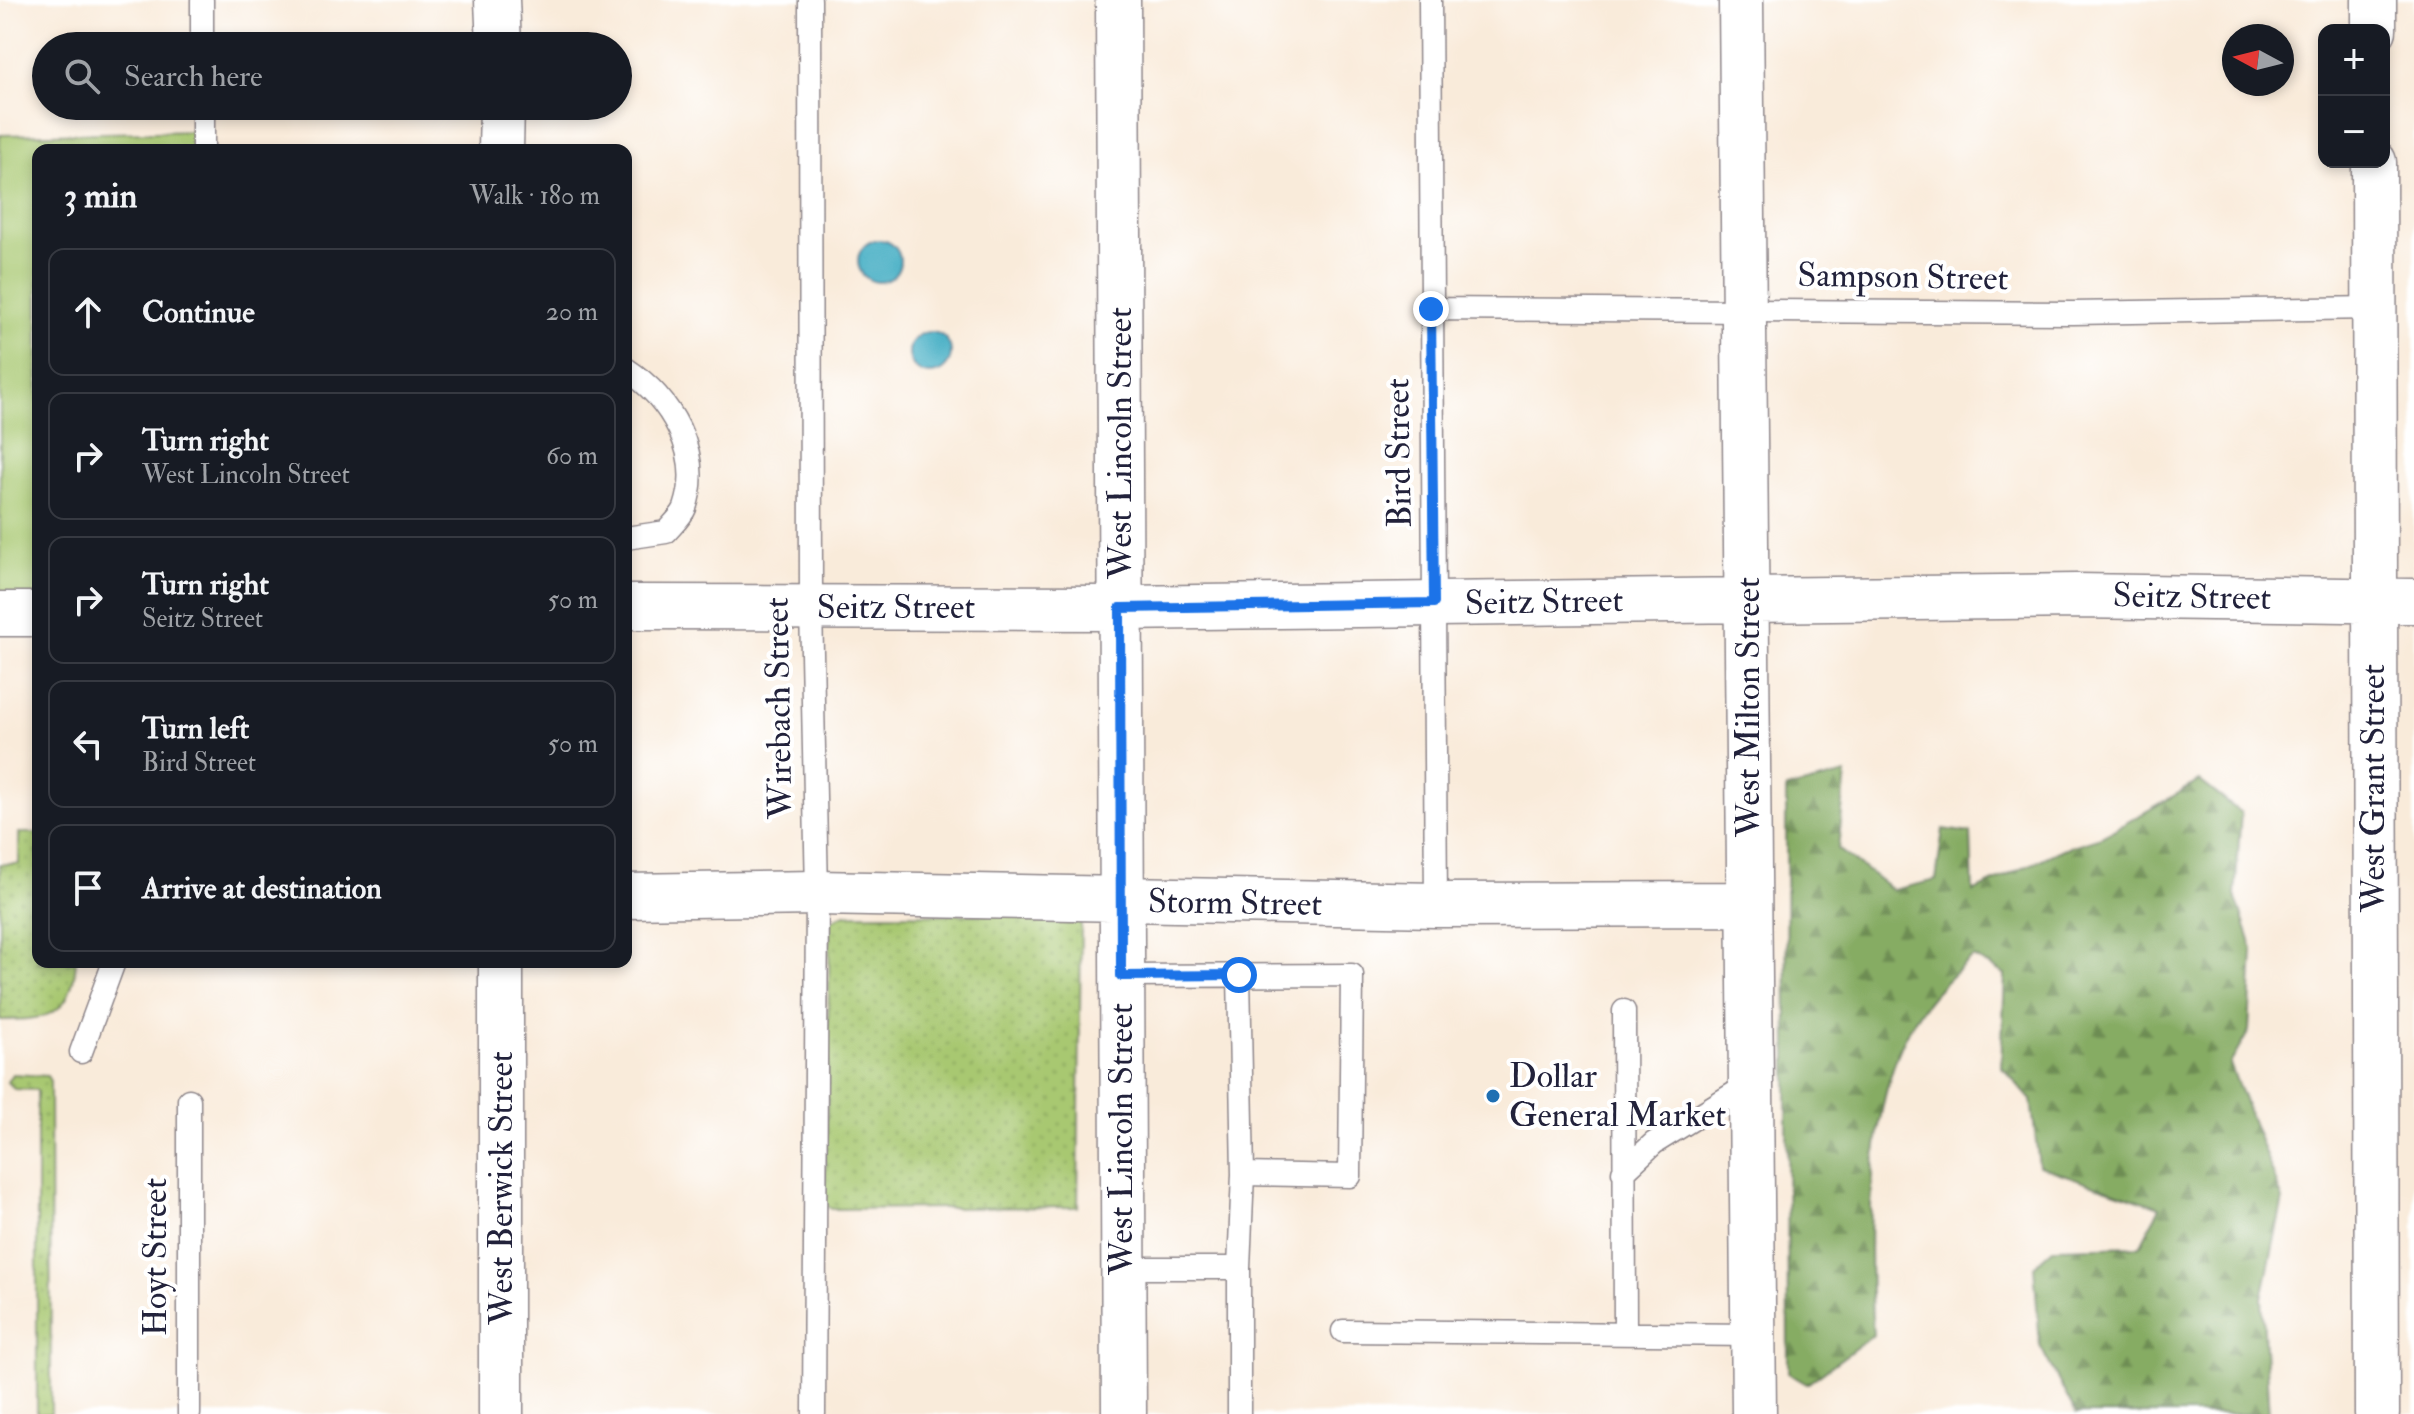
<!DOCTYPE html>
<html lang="en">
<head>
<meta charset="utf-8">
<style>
  body { margin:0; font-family:"IM FELL Double Pica",serif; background:#20242c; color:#f1f3f6 }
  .controls { position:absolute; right:24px; top:24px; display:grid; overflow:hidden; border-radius:16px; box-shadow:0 4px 12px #0003 }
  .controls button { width:72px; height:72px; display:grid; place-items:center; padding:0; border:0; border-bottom:2px solid #363941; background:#171b24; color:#f1f3f6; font:40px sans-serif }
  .compass { position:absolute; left:2222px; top:24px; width:72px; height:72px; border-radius:50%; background:#171b24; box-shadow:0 4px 12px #0003; rotate:277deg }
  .stop { position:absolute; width:24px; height:24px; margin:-18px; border:6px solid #1a73e8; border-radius:50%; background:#fff }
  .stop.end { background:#1a73e8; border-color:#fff; box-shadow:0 2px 8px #0008 }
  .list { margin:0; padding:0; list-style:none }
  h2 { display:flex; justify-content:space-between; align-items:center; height:104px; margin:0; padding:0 32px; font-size:34px }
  h2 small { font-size:26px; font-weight:400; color:#9ea1a6 }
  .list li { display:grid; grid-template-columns:52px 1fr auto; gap:24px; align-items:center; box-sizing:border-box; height:128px; margin:0 16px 16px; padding:0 16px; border:2px solid #363941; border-radius:16px }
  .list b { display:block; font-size:30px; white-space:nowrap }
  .list p { margin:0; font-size:26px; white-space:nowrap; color:#9ea1a6 }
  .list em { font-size:26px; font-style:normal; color:#9ea1a6 }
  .icon { flex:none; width:44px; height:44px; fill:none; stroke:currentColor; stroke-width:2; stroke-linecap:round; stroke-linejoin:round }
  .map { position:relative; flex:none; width:2414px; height:1414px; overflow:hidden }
  .search { position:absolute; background:#171b24; box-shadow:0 4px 12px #0003; left:32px; top:32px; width:600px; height:88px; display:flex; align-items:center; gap:20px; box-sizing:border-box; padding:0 28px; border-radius:44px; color:#9ea1a6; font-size:30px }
  .panel { position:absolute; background:#171b24; box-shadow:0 4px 12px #0003; left:32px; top:144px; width:600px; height:824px; border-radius:16px }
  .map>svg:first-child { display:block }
  .grass { fill:url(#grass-dots); stroke:#657556; stroke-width:2 }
  .forest { fill:url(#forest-firs); stroke:#54674f; stroke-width:2 }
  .park { fill:#a8c871; stroke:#657556; stroke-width:2 }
  .water { fill:#45aec4; stroke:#346880; stroke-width:2 }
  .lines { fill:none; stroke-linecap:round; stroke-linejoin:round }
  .service-casing { stroke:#8e868a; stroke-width:25 }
  .minor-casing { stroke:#8e868a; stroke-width:47 }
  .service { stroke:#fff; stroke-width:22 }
  .minor { stroke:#fff; stroke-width:44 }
  .route { stroke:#1a73e8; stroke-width:10 }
  .poi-dot { fill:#1f6fb2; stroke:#fff; stroke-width:3 }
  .labels { text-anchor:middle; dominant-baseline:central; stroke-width:8; stroke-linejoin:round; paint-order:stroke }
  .street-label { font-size:34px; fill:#22223b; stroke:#fff }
  .poi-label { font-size:34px; fill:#22223b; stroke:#fff; text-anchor:start }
</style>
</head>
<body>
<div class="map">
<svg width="2414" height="1414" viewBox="0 0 2414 1414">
  <defs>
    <pattern id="grass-dots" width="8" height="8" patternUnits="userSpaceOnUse" patternTransform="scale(2)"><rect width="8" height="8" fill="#a8c871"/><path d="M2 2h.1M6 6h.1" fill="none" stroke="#90ac63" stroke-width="1.8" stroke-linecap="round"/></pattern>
    <pattern id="forest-firs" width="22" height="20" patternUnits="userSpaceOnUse" patternTransform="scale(2)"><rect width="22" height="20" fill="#86ac63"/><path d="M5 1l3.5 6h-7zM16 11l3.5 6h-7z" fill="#6d8c53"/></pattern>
  </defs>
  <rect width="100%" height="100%" fill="#fff"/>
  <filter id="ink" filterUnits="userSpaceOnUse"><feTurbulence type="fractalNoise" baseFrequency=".0125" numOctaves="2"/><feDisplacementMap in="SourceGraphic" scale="16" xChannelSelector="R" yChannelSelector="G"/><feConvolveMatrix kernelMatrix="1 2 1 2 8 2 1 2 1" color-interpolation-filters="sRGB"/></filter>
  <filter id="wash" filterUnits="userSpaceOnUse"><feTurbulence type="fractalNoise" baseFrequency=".006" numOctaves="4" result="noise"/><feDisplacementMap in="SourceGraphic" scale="32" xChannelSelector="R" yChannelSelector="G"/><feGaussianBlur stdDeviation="1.8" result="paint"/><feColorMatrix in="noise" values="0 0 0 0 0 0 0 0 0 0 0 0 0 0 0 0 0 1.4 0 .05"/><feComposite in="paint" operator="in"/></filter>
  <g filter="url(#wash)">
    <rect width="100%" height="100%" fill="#f9ebda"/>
    <!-- grass -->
    <path class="grass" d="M 19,833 L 38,833 L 38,962 L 76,962 C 71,1016 48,1020 0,1020 L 0,864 L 19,864 Z
      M 844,914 L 1081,915 L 1078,1207 L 832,1209 L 825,1205 L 830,921 Z
      M 12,1074 L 47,1076 L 50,1081 L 51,1414 L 37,1414 L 37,1090 L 14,1089 L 7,1082 Z"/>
    <!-- forest -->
    <path class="forest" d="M 1846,774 L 1838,849 L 1893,890 L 1936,880 L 1943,829 L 1971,833 L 1973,892 L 2063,849 L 2101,837 L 2200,781 L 2241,813 L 2235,895 L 2253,950 L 2249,1031 L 2230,1064 L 2283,1200 L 2262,1298 L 2269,1414 L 2076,1414 L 2040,1346 L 2034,1266 L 2054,1248 L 2140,1246 L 2160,1207 L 2039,1166 L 2031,1100 L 2001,1066 L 2005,974 L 1973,957 C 1958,970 1942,984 1929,1000 C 1864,1076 1867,1240 1873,1335 L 1807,1384 L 1788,1373 L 1786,789 Z"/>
    <!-- park -->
    <path class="park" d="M 203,131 L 203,150 L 38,150 L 38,614 L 0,614 L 0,135 Z"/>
    <!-- water -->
    <path class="water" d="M858 261a21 21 0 1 1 42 0a21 21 0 1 1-42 0Z
      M909 353a21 21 0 1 1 42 0a21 21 0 1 1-42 0Z"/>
  </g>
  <g filter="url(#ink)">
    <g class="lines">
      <!-- service casing -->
      <g class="service-casing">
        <path id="service" d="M 202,0 L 202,46
          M 810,0 L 811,606 L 817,893 L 814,1414
          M 1430,0 L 1436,905
          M 203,106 L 203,150
          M 1431,309 L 2073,313 L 2374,308
          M 626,369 C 670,398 704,453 685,508 C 682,516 672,525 666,532 L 626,538
          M 1121,976 L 1352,975 L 1350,1176 L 1243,1174 L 1239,975
          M 1624,1011 L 1625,1334
          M 81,1052 L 114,962
          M 189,1100 L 189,1414
          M 1623,1172 L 1654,1143 L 1751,1083
          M 1122,1268 L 1239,1268 L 1243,1174
          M 1343,1331 L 1754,1335
          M 1239,1414 L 1239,1268"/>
      </g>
      <!-- minor casing -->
      <g class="minor-casing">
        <path id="minor" d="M 497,0 L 499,46
          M 1118,0 L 1124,1414
          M 1741,0 L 1754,1414
          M 2374,0 L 2374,30
          M 501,150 L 502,106
          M 2374,162 L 2377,1414
          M 626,607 L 1120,608 L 2076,596 L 2414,601
          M 0,614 L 38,614
          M 626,896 L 817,893 L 1436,905 L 1749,904
          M 501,1414 L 501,962"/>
      </g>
      <!-- service -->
      <use href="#service" class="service"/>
      <!-- minor -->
      <use href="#minor" class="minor"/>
    </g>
  </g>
  <g class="lines" filter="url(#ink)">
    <!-- route -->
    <path class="route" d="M 1239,975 L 1121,976 L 1120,608 L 1434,603 L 1431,309"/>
  </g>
  <!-- markers -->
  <circle class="poi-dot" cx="1493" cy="1096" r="8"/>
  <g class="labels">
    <!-- street labels -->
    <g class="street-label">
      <text transform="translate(1903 277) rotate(1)">Sampson Street</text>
      <text transform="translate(1120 443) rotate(-90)">West Lincoln Street</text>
      <text transform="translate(1399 453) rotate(-91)">Bird Street</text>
      <text transform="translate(2192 597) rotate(1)">Seitz Street</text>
      <text transform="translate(1544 602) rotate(-1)">Seitz Street</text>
      <text x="896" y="607">Seitz Street</text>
      <text transform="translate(1748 707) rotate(-90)">West Milton Street</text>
      <text transform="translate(779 708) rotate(-91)">Wirebach Street</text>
      <text transform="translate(2373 788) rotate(-90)">West Grant Street</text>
      <text transform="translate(1235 903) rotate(1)">Storm Street</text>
      <text transform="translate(1121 1139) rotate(-90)">West Lincoln Street</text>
      <text transform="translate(501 1188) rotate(-90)">West Berwick Street</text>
      <text transform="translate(155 1257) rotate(-90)">Hoyt Street</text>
    </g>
    <!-- poi labels -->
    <g class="poi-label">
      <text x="1509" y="1076">Dollar<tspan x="1509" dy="39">General Market</tspan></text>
    </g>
  </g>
</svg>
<div class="controls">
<button>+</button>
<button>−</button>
</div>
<svg class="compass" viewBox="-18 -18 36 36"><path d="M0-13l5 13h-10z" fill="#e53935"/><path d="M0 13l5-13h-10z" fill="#9ea1a6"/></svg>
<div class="stop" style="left:1239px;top:975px"></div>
<div class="stop end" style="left:1431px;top:309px"></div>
<div class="search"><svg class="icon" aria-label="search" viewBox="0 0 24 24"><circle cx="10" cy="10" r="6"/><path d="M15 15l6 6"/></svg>Search here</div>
<section class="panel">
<h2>3 min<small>Walk · 180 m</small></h2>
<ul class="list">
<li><svg class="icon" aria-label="ahead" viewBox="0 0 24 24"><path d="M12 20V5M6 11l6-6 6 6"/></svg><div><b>Continue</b></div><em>20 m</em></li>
<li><svg class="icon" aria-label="right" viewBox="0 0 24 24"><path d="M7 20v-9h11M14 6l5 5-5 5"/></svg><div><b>Turn right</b><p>West Lincoln Street</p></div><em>60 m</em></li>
<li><svg class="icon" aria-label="right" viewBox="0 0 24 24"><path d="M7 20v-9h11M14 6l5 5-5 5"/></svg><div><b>Turn right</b><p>Seitz Street</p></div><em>50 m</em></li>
<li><svg class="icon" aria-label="left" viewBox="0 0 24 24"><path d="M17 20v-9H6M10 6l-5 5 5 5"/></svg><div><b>Turn left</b><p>Bird Street</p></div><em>50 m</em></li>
<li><svg class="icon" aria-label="arrive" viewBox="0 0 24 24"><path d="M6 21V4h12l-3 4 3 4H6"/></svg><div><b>Arrive at destination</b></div></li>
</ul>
</section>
</div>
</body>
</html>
